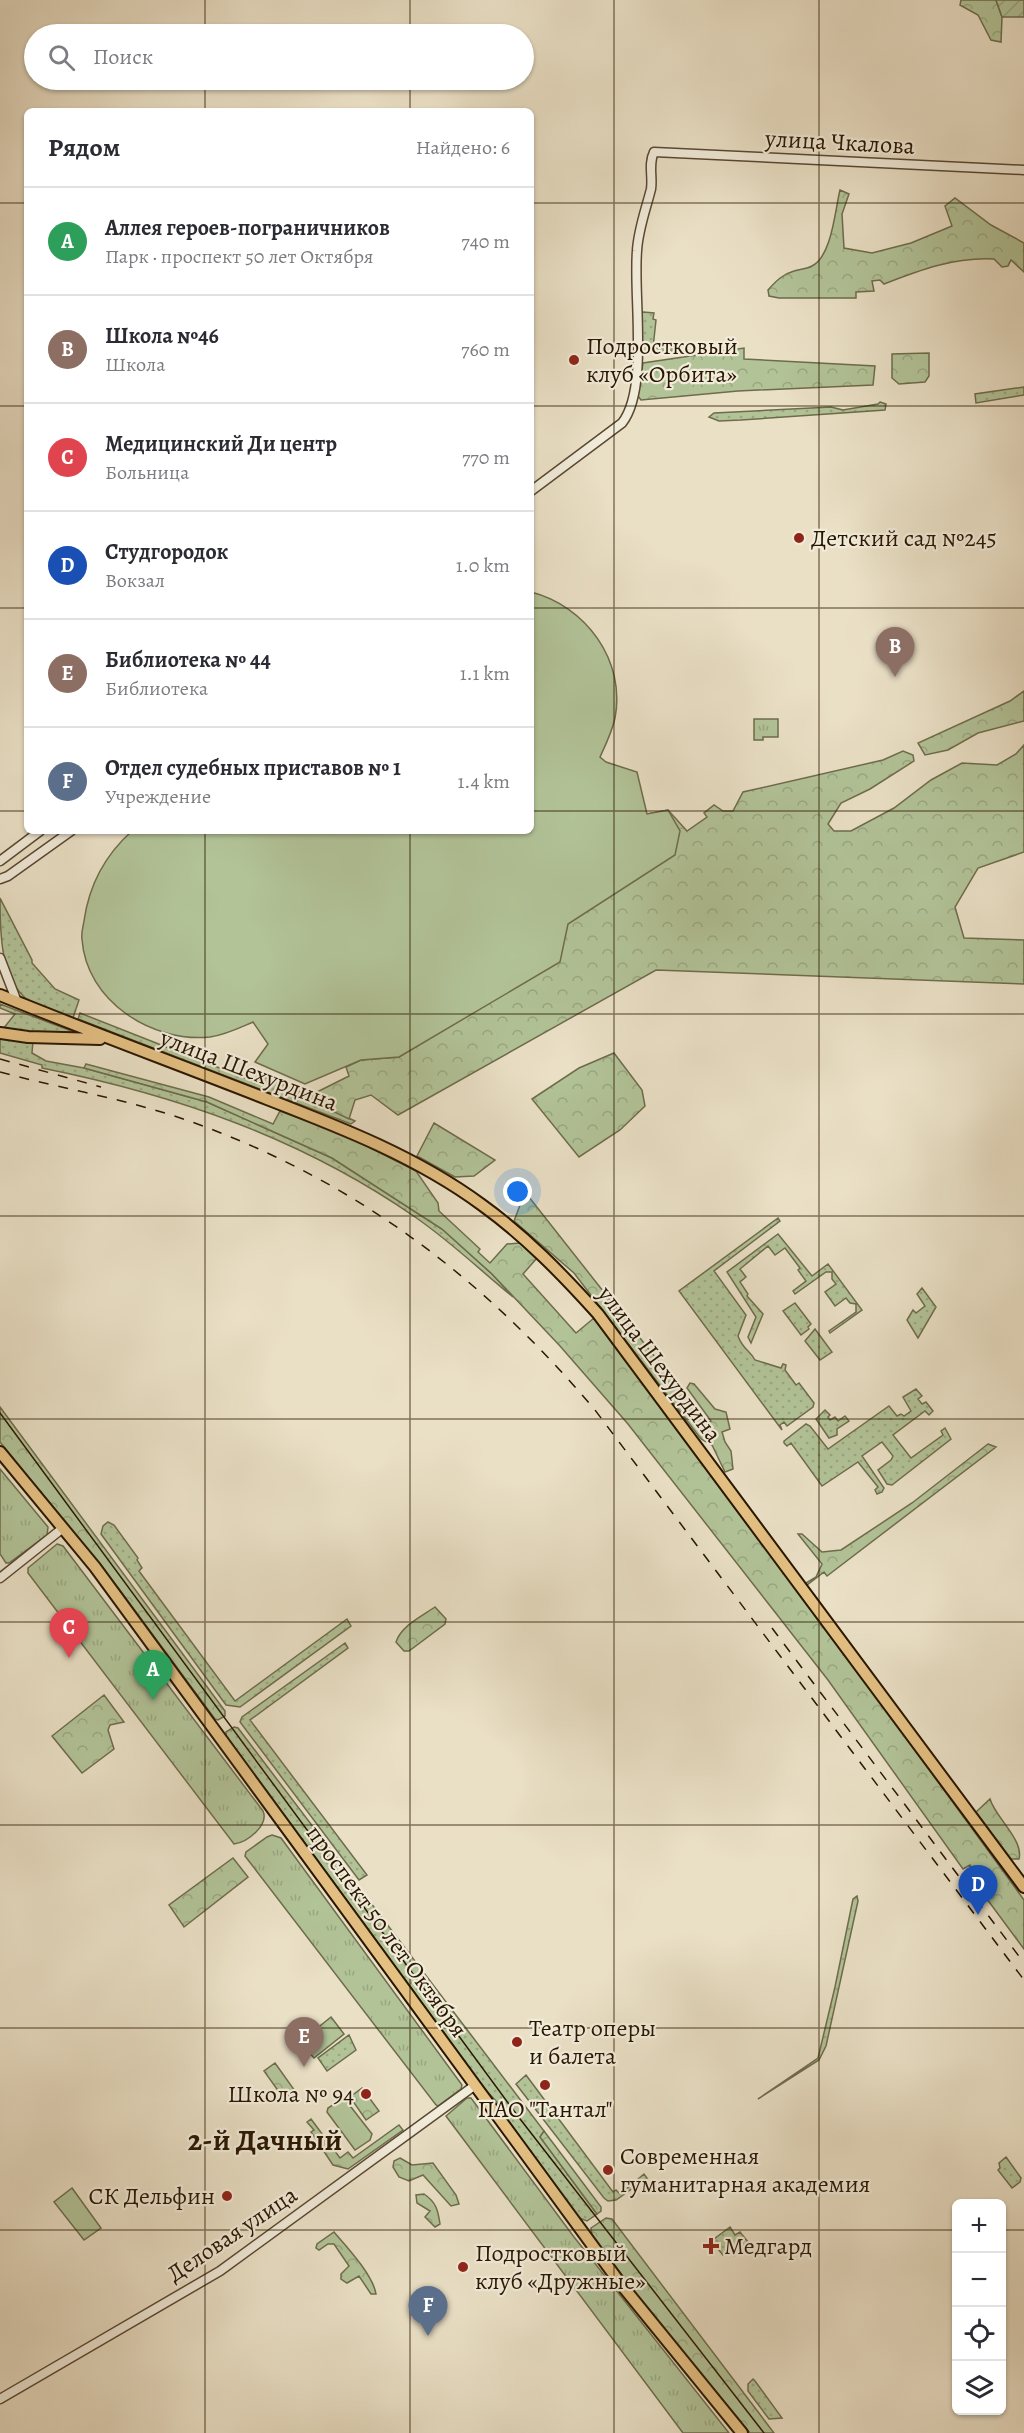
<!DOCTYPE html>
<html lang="ru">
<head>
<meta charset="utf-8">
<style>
  body { margin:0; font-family:Alegreya,serif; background:#f2f2f3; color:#2b2b33 }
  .controls { position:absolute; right:18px; bottom:18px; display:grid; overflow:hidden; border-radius:9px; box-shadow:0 2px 4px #0004 }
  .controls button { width:54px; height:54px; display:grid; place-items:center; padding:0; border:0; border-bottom:2px solid #e1e1e2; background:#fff; color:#2b2b33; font:30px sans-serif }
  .you { position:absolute; left:518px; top:1192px; width:21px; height:21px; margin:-15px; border:4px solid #fff; border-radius:50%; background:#1a73e8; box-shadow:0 0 0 9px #1a73e833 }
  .badge { display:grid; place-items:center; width:39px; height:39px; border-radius:50%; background:#8f2418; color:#fff; font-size:20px; font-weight:700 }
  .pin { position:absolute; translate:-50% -50px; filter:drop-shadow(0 2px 3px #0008) }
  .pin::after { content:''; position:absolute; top:32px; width:21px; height:18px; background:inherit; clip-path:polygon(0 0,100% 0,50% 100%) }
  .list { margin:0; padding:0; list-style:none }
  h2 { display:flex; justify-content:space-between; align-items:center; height:78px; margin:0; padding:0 24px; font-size:26px }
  h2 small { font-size:20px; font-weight:400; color:#7c7c81 }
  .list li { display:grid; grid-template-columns:39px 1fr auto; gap:18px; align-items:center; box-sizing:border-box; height:108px; padding:0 24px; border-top:2px solid #e1e1e2 }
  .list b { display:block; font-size:22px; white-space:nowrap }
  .list p { margin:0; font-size:20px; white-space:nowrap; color:#7c7c81 }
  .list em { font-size:20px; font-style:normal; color:#7c7c81 }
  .icon { flex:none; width:33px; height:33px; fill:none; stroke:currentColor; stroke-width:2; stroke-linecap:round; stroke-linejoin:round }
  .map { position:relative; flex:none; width:1024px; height:2433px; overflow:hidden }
  .search { position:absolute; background:#fff; box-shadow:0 2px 4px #0004; left:24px; top:24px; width:510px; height:66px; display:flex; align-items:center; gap:15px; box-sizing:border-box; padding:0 21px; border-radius:33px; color:#7c7c81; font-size:22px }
  .panel { position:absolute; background:#fff; box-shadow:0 2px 4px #0004; left:24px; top:108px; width:510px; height:726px; border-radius:9px }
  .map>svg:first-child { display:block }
  .grass { fill:url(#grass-dots); stroke:#6e6c4c; stroke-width:1.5 }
  .forest { fill:url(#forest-crowns); stroke:#6e6c4c; stroke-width:1.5 }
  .park { fill:url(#park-tufts); stroke:#6e6c4c; stroke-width:1.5 }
  .garden { fill:url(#garden-furrows); stroke:#6e6c4c; stroke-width:1.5 }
  .pitch { fill:#b2c398; stroke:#6e6c4c; stroke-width:1.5 }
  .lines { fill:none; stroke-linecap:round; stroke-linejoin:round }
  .tertiary-casing { stroke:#594832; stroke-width:11 }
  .primary-casing { stroke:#291600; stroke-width:14 }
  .tertiary { stroke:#f1ebda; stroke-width:8 }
  .primary { stroke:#e5c083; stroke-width:10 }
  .tram { stroke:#291600; stroke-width:1.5 }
  .rail { stroke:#291600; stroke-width:1.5; stroke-dasharray:10 10; stroke-linecap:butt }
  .grid { fill:none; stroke:#291600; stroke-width:1.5; stroke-opacity:0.55 }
  .poi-dot { fill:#8f2418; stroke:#f1ebda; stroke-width:2 }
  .labels { text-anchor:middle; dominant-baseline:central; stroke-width:4.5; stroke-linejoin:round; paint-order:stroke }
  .street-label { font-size:24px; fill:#291600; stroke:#f1ebda }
  .poi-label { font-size:24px; fill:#291600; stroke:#f1ebda; text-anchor:start }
  .district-label { font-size:30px; font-weight:bold; fill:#291600; stroke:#f1ebda }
</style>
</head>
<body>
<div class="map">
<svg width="1024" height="2433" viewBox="0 0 1024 2433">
  <defs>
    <pattern id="grass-dots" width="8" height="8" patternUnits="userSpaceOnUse" patternTransform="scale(1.5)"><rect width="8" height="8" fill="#b2c398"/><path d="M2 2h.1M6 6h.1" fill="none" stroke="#99a781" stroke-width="1.8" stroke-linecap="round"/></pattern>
    <pattern id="forest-crowns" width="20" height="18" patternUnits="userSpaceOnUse" patternTransform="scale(1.5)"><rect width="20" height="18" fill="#b2c398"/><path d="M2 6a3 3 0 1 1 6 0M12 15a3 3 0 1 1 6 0" fill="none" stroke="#99a781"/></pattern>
    <pattern id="park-tufts" width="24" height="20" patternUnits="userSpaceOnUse" patternTransform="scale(1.5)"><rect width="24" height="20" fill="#b2c398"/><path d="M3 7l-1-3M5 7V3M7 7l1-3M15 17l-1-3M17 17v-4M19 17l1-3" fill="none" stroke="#99a781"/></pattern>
    <pattern id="garden-furrows" width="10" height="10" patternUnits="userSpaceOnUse" patternTransform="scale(1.5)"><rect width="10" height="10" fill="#b2c398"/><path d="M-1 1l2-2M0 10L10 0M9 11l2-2" fill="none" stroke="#99a781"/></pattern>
  </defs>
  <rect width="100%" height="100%" fill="#eae0c6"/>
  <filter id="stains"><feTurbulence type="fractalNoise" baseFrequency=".00333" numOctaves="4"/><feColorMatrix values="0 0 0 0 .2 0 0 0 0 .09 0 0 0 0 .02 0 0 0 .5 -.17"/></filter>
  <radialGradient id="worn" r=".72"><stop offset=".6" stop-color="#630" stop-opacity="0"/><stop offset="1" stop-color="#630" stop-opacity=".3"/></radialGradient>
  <!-- grass -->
  <path class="grass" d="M 643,312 L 654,313 L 653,319 L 656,320 L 653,348 L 680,349 L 676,351 L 644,353 L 639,318 Z
    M 1024,387 L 1024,395 L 976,403 L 975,394 Z
    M 880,402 L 886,404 L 885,410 L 741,420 L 719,421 L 709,417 L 714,413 L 831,407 L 843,410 L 878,404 Z
    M 0,898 L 32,960 L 32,963 L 55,989 L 79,1000 L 73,1018 C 59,1013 41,1009 29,1001 C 0,980 0,932 0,898 Z
    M 0,1004 L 69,1030 L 71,1032 L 69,1034 L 36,1034 L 3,1029 L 15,1014 L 0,1008 Z
    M 80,1013 L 245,1078 L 249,1071 L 308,1095 L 317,1092 L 320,1105 L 355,1121 L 351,1124 L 78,1019 Z
    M 0,1036 L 33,1041 L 32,1053 L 46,1061 L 84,1068 L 207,1102 L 332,1158 L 442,1229 L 492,1274 L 513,1297 C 480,1270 450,1241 415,1217 C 301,1138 176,1095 42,1068 L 42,1065 L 0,1053 Z
    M 778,1218 L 780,1221 L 714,1271 L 746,1315 L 738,1336 C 743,1350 750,1350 755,1360 L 781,1368 L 783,1364 L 786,1365 L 785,1370 L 796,1385 L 799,1383 L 814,1403 L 813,1407 L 787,1426 L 784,1422 L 780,1425 L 782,1430 L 679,1291 Z
    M 778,1234 L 812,1276 L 828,1264 L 862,1310 L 830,1333 L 829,1331 L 856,1312 L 856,1304 L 850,1303 L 846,1298 L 835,1306 L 825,1292 L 836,1284 L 832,1279 L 832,1272 L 826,1272 L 795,1294 L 793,1291 L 806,1281 L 798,1270 L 800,1268 L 785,1248 L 775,1255 L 768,1246 L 740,1269 L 746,1277 L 740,1282 L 748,1294 L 747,1296 L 763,1314 L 751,1343 L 748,1337 L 756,1317 L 727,1272 Z
    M 922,1288 L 936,1307 L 918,1338 L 907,1320 L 913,1310 L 916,1313 L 925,1306 L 917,1294 Z
    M 795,1303 L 811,1324 L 808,1327 L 809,1329 L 801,1335 L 783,1311 Z
    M 815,1329 L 832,1352 L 820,1360 L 805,1341 Z
    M 916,1389 L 922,1396 L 918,1399 L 922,1404 L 926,1402 L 933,1411 L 929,1415 L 925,1411 L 893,1435 L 911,1458 L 943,1435 L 941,1431 L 945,1428 L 951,1439 L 892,1485 L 887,1484 L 878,1470 L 891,1460 L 893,1456 L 882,1442 L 862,1456 L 884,1488 L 882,1492 L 877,1494 L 875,1490 L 878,1487 L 858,1462 L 822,1486 L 791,1443 L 787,1446 L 784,1443 L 784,1441 L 806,1424 L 810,1426 L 828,1449 L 889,1406 L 897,1416 L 901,1414 L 904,1416 L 911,1411 L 903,1397 Z
    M 825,1410 L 830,1415 L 828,1417 L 830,1420 L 835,1417 L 838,1421 L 845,1416 L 849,1421 L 837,1429 L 837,1435 L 829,1438 L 816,1419 Z
    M 108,1522 L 114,1525 L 138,1558 L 137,1560 L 142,1568 L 139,1571 L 235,1701 L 347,1619 L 351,1626 L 240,1707 L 226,1705 L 101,1534 L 103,1526 Z
    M 345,1643 L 348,1648 L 250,1720 L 367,1875 L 359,1880 L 240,1722 L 242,1717 Z
    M 234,1727 L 238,1728 L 544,2131 L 540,2137 L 597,2214 L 587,2221 L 579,2218 L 498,2107 L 497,2102 L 483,2087 L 226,1736 L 226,1732 Z
    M 857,1896 L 858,1901 L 826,2046 L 819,2060 L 758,2099 L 818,2058 L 835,1987 L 853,1899 Z
    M 349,2035 L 356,2050 L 327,2071 L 318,2058 Z
    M 526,2075 L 613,2192 L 616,2190 L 620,2194 L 644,2174 L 647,2178 L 616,2200 L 608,2201 L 604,2198 L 516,2084 Z
    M 1006,2157 L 1021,2178 L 1020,2182 L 1012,2188 L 998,2170 L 1000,2168 L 999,2163 Z
    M 730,2227 L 735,2235 L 740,2232 L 748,2242 L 747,2246 L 734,2256 L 730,2251 L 723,2255 L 713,2243 L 714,2239 Z
    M 753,2379 L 755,2381 L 782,2418 L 769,2419 L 748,2391 L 748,2384 Z"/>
  <!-- forest -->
  <path class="forest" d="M 961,0 L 996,0 L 1002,17 L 1001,42 L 991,40 L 978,15 L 960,5 Z
    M 840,190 L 849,194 L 842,214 L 844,248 L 872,253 L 911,243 L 952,226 L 945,206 L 955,198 L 991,225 L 1024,243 L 1024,272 L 1011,260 L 1008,266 L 1002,267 L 994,259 C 954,257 920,270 884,284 L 880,280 L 872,281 L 874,291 L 856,292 L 856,298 L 779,298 L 769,296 L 768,290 C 776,281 783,274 794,271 C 800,269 807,269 812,266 C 832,256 835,210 840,190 Z
    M 744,348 L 744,359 L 875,366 L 873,385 L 738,391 L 641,400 L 638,396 L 643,363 Z
    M 929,353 L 929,376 L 925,382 L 899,384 L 892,378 L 892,354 Z
    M 1024,691 L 1024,721 L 978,733 L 948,750 L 925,755 L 918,743 L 1010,701 Z
    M 1024,745 L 1024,852 L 978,868 L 955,907 L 964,938 L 1024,940 L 1024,984 L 656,970 L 398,1115 L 371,1095 L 355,1100 L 349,1119 L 320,1105 L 317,1092 L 349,1076 L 346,1067 L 361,1060 L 399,1057 L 508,991 L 647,814 L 668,810 L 687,831 L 707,817 L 704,813 L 714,805 L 723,811 L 733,811 L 743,792 L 883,760 L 903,751 L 913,755 L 914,761 L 870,789 L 841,803 L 828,824 L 834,831 L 851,831 L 894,808 L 931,780 L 962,763 L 997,765 L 1016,754 Z
    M 614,1053 L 642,1090 L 645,1106 L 620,1130 L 579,1157 L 532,1099 L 579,1068 Z
    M 86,1064 L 209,1097 L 273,1124 L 280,1111 L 347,1136 L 416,1171 L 438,1203 L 439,1211 L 480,1249 L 478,1252 L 490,1263 L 507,1244 L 520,1243 L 537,1258 L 523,1274 L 576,1333 L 594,1318 L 848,1658 L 1024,1900 L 1024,1949 L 984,1895 L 989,1889 L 970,1865 L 963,1869 L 828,1680 L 628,1424 L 560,1346 L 492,1274 L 442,1229 L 332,1158 L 207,1102 L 84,1068 Z
    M 434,1123 L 495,1160 L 474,1176 L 455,1177 L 417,1156 Z
    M 525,1192 L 707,1423 L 711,1421 L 687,1388 L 690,1383 L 694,1384 L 715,1409 L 726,1412 L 730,1429 L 722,1432 L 725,1442 L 731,1451 L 733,1469 L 725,1472 L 712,1445 L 701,1439 L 574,1273 L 514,1221 Z
    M 0,1407 L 225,1711 L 225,1716 L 218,1720 L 215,1719 L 119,1589 L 0,1442 Z
    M 988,1444 L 996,1447 L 827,1576 L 824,1572 L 807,1585 L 806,1583 L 816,1577 L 822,1564 L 798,1534 L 802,1534 L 822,1552 L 841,1550 L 912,1503 Z
    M 435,1607 L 446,1619 L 445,1624 L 409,1651 L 404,1651 L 396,1642 C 401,1626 422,1616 435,1607 Z
    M 104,1695 L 124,1722 L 110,1725 L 108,1730 L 114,1749 L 82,1773 L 52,1736 Z
    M 990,1799 C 995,1817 1024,1840 1019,1859 L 1011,1859 L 976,1812 Z
    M 233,1858 L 248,1877 L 184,1927 L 169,1905 Z
    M 275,2063 L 295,2091 L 284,2099 L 264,2071 Z
    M 362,2088 L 379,2111 L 366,2120 L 350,2097 Z
    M 311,2119 L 340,2158 L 348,2152 L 353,2158 L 399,2125 L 403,2130 L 348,2169 L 333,2165 L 311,2132 L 314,2130 L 307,2122 Z
    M 544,2131 L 601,2207 L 601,2211 L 597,2214 L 540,2137 Z
    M 400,2158 L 412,2165 L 433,2163 L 456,2195 L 459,2204 L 451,2206 L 423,2175 L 409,2181 L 399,2177 L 393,2167 L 394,2161 Z
    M 424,2194 C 436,2202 438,2210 440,2224 L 435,2227 L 425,2217 L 430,2211 L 417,2203 L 416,2195 Z
    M 606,2218 L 612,2219 L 774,2433 L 750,2433 L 654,2318 L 592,2235 L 591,2228 Z
    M 334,2232 C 347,2247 373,2275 376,2294 L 371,2294 L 359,2276 L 347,2283 L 341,2279 L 341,2274 L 349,2266 L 334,2244 L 328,2244 L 319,2250 L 316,2248 L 317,2244 Z"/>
  <!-- park -->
  <path class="park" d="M 754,719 L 778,719 L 778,737 L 763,737 L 763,740 L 754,740 Z
    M 0,1469 L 48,1527 L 47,1535 L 9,1563 L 6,1563 L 0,1554 Z
    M 57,1544 L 63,1546 L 263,1811 C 269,1825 248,1842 234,1844 L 28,1573 L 28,1568 Z
    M 272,1835 L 281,1838 L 462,2085 L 461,2089 L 438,2106 L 436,2105 L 245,1856 L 246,1852 L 267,1837 Z
    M 331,2017 L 344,2034 L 314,2058 L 300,2042 Z
    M 467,2098 L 471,2098 L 574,2237 L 729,2433 L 683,2433 L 446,2116 Z"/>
  <!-- garden -->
  <path class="garden" d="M 996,0 L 1024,0 L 1024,17 L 1002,17 Z"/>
  <!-- pitch -->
  <path class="pitch" d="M 531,592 C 586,606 626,661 615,718 C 612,732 606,744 600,757 L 606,762 L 637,772 L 647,814 L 668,810 L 680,831 L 675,855 L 568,924 L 560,962 L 399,1057 L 361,1060 L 305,1084 L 255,1062 L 268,1044 L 253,1022 C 239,1028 225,1035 210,1037 C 152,1043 86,1001 82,939 C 81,934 83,927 84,921 C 89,885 104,856 132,831 L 531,831 Z
    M 344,2098 L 372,2134 L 370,2140 L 355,2150 L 327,2112 L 328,2108 Z
    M 72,2188 L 101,2228 L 84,2240 L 54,2202 Z"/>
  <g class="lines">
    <!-- tertiary casing -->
    <g class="tertiary-casing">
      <path id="tertiary" d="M 531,491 L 622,423 C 649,389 633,295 637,251 C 638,230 646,209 651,189 C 653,177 648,164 654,152 L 1024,170
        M 0,861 L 40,831
        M 0,879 L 8,876 L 71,831
        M 0,958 L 17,1002
        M 0,1578 L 63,1528
        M 0,2399 L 220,2271 L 474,2086"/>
    </g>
    <!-- primary casing -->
    <g class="primary-casing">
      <path id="primary" d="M 0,995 C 88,1031 178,1064 267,1099 C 342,1128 417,1157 482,1205 C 525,1236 562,1274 598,1314 L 1024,1887
        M 0,1033 L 28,1037 L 100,1039
        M 0,1452 L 95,1567 L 620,2283 L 742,2433"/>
    </g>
    <!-- tertiary -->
    <use href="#tertiary" class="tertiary"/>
    <!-- primary -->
    <use href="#primary" class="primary"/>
    <!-- tram -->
    <path class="tram" d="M 0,1413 L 517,2115 L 764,2433"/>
    <!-- rail -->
    <path class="rail" d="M 0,1059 L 101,1087
      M 0,1072 C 63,1089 127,1099 189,1121 C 353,1179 484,1278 595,1410 L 1024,1980
      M 772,1628 L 1024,1963"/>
  </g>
  <!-- grid -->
  <path class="grid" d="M 205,0 L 205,34M 410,0 L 410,34M 614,0 L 614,2433M 819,0 L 819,2433M 205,80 L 205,111M 410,80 L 410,111M 0,203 L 27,203M 531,203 L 1024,203M 0,406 L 27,406M 531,406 L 1024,406M 0,608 L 27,608M 531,608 L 1024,608M 0,811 L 27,811M 531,811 L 1024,811M 205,831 L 205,2433M 410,831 L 410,2433M 0,1014 L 1024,1014M 0,1216 L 1024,1216M 0,1419 L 1024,1419M 0,1622 L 1024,1622M 0,1825 L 1024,1825M 0,2028 L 1024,2028M 0,2230 L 956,2230M 1002,2230 L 1024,2230"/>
  <!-- markers -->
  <g class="poi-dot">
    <circle cx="574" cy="360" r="6"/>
    <circle cx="799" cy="538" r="6"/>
    <circle cx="517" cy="2042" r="6"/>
    <circle cx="545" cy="2085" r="6"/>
    <circle cx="366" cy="2094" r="6"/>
    <circle cx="608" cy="2170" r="6"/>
    <circle cx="227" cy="2196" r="6"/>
    <path d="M708 2237h6v6h6v6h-6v6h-6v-6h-6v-6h6z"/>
    <circle cx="463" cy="2267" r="6"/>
  </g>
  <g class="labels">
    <!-- street labels -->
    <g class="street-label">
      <text transform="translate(840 142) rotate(3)">улица Чкалова</text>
      <text transform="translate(249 1070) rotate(21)">улица Шехурдина</text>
      <text transform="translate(660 1364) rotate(53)">улица Шехурдина</text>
      <text transform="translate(387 1931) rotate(54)">проспект 50 лет Октября</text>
      <text transform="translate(232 2234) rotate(-34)">Деловая улица</text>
    </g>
    <!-- poi labels -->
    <g class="poi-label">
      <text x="586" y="346">Подростковый<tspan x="586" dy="28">клуб «Орбита»</tspan></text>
      <text x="811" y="538">Детский сад №245</text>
      <text x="529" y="2028">Театр оперы<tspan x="529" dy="28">и балета</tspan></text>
      <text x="354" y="2094" text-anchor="end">Школа № 94</text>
      <text x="545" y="2109" text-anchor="middle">ПАО "Тантал"</text>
      <text x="620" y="2156">Современная<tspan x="620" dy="28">гуманитарная академия</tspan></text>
      <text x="215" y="2196" text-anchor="end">СК Дельфин</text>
      <text x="724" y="2246">Медгард</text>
      <text x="475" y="2253">Подростковый<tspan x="475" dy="28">клуб «Дружные»</tspan></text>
    </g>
    <!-- district labels -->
    <g class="district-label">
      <text x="265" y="2140">2-й Дачный</text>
    </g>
  </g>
  <rect width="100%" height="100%" filter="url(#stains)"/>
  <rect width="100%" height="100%" fill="url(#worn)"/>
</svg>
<div class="controls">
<button>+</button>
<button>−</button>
<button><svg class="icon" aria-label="locate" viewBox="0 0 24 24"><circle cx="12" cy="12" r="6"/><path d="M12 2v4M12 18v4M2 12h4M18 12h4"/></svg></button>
<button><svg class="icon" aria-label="layers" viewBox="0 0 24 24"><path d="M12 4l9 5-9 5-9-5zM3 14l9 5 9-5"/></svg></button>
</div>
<div class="you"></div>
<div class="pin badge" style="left:153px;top:1700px;background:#2e9e5b">A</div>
<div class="pin badge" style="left:895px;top:677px;background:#8d6e63">B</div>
<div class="pin badge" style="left:69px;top:1658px;background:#e0444e">C</div>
<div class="pin badge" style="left:978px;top:1915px;background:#1a4fb4">D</div>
<div class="pin badge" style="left:304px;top:2067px;background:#8d6e63">E</div>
<div class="pin badge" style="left:428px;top:2336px;background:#5c6f8a">F</div>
<div class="search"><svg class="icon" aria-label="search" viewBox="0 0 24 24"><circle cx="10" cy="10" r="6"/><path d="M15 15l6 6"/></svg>Поиск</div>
<section class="panel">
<h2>Рядом<small>Найдено: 6</small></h2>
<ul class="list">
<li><span class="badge" style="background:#2e9e5b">A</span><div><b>Аллея героев-пограничников</b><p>Парк · проспект 50 лет Октября</p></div><em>740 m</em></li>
<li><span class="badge" style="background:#8d6e63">B</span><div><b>Школа №46</b><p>Школа</p></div><em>760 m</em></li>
<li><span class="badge" style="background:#e0444e">C</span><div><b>Медицинский Ди центр</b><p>Больница</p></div><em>770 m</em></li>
<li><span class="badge" style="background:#1a4fb4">D</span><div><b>Студгородок</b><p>Вокзал</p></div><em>1.0 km</em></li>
<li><span class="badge" style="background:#8d6e63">E</span><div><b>Библиотека № 44</b><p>Библиотека</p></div><em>1.1 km</em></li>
<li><span class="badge" style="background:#5c6f8a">F</span><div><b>Отдел судебных приставов № 1</b><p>Учреждение</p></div><em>1.4 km</em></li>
</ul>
</section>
</div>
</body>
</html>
